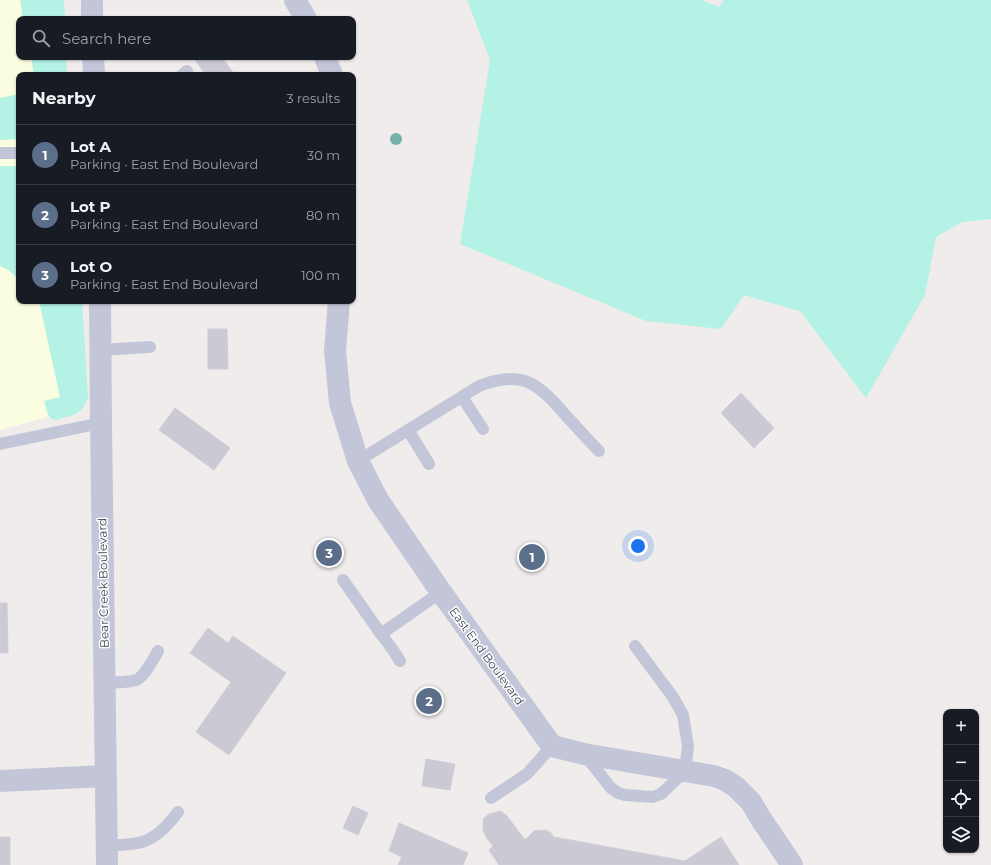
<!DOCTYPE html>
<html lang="en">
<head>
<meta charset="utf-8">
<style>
  body { margin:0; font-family:Montserrat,sans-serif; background:#20242c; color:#f1f3f6 }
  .controls { position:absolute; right:12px; bottom:12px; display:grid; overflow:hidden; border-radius:8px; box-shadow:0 1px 3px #0004 }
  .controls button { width:36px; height:36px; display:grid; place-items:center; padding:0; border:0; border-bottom:1px solid #363941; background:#171b24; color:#f1f3f6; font:20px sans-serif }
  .you { position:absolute; left:638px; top:546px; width:14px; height:14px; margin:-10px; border:3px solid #fff; border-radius:50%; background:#1a73e8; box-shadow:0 0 0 6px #1a73e833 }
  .badge { display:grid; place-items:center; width:26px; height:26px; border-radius:50%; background:#ea580c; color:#fff; font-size:13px; font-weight:700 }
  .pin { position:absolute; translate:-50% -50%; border:2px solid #fff; box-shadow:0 1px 4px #0006 }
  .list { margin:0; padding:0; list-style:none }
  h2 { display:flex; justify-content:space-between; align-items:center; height:52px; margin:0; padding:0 16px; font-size:17px }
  h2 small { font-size:13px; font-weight:400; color:#9ea1a6 }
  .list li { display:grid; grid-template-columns:26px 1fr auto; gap:12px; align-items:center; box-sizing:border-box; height:60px; padding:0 16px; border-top:1px solid #363941 }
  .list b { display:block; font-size:15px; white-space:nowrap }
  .list p { margin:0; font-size:13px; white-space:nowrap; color:#9ea1a6 }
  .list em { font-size:13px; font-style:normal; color:#9ea1a6 }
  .icon { flex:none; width:22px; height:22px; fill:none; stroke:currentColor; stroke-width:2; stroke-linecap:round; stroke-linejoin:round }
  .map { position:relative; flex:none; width:991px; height:865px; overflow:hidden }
  .search { position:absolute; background:#171b24; box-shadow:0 1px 3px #0004; left:16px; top:16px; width:340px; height:44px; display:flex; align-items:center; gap:10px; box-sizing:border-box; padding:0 14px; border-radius:8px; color:#9ea1a6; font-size:15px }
  .panel { position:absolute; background:#171b24; box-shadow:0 1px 3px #0004; left:16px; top:72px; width:340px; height:232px; border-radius:8px }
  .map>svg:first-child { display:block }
  .commercial { fill:#fafde0 }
  .green { fill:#b3f2e4 }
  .building { fill:#cbcad4; stroke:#cfced8 }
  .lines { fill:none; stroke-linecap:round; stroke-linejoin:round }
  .lane { stroke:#c3c6d8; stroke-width:12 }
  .street { stroke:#c3c6d8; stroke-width:22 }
  .tree { fill:#73b1aa }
  .labels { text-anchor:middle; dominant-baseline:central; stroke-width:3; stroke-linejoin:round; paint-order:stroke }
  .street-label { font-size:12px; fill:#42455a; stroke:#fff }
</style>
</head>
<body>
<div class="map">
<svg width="991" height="865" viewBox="0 0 991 865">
  <rect width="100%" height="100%" fill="#efeceb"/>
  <!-- commercial -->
  <path class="commercial" d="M 0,0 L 54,0 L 55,19 L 19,19 L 19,57 L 57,57 L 58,75 L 19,75 L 19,301 L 73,301 L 66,412 L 0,430 Z"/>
  <!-- green -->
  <path class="green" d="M 20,0 L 64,0 L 65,19 L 23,19 Z
    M 467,0 L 701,0 L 719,7 L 724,0 L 991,0 L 991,219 L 962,222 L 936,237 L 925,295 L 866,398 L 800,311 L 744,295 L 721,329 L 646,321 L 460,244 L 490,60 Z
    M 31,57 L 66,57 L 67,75 L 34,75 Z
    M 19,94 L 19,139 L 0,140 L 0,98 Z
    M 0,166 L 19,166 L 19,282 C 15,274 8,269 0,266 Z
    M 39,301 L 82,301 L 88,397 C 82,416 72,415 55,420 L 52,419 L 48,415 L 44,401 L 60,397 Z"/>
  <!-- building -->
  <path class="building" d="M 193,57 L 225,57 L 223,59 L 235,75 L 206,75 Z
    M 208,329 L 227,329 L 228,369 L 208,369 Z
    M 741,393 L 774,428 L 754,448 L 721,413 Z
    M 175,408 L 230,448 L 214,470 L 159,430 Z
    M 0,603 L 7,603 L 8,653 L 0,653 Z
    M 208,628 L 228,643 L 233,636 L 286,673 L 229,755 L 196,732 L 231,682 L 190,653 Z
    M 426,759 L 455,764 L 450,790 L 422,786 Z
    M 353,806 L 368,813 L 358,835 L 343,828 Z
    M 501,811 L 507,816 L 525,840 L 534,831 L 545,830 L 550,832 L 554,837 L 685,861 L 721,837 L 739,865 L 499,865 L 489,850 L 493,846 L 486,837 L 483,830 L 483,824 L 484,818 L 489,814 Z
    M 399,823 L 468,853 L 463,865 L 398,865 L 402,857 L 389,851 Z
    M 0,837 L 10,837 L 10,865 L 0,865 Z"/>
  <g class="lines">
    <!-- lane -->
    <path class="lane" d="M 182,75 L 187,71
      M 0,153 L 19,153
      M 101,350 L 150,347
      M 462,397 L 483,429
      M 408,430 L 429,464
      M 0,444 L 101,423
      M 358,461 L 479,386 C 492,381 507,377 521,380 C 540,383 559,408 571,421 C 580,431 589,441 599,451
      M 343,580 L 381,634
      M 400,661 L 393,650 L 381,634 L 441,592
      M 104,683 C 112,682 132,683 138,679 C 144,676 155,657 158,651
      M 584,754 L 611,788 L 618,793 L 625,795 L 653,797 L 661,794 L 685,771 L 688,746 L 683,715 L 673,697 L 635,646
      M 491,798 L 527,774 L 552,746
      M 107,846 C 117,845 132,845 142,842 C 156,838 169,824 178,812"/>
    <!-- street -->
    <path class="street" d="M 92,0 L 92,19
      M 295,0 L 306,19
      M 93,57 L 94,75
      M 325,57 L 332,75
      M 100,301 L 101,423 L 107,865
      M 339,301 L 335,351 L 340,403 L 358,461 L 378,500 L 441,592 L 552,746 L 584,754 L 714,776 L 725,780 L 736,787 L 751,802 L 761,819 L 792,865
      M 0,781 L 105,776"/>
  </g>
  <!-- trees -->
  <circle class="tree" cx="396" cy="139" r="6"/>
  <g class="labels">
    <!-- street labels -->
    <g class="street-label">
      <text transform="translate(103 583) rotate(-91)">Bear Creek Boulevard</text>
      <text transform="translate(487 656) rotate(54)">East End Boulevard</text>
    </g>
  </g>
</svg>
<div class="controls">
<button>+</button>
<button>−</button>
<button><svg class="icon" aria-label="locate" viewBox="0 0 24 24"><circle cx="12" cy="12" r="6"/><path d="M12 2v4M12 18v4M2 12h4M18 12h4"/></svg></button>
<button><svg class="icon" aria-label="layers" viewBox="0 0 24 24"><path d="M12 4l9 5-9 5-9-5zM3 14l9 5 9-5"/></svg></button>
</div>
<div class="you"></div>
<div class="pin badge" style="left:532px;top:557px;background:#5c6f8a">1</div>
<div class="pin badge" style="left:429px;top:701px;background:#5c6f8a">2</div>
<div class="pin badge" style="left:329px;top:553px;background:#5c6f8a">3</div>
<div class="search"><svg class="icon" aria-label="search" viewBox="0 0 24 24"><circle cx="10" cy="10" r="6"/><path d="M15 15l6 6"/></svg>Search here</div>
<section class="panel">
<h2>Nearby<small>3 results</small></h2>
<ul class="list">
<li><span class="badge" style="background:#5c6f8a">1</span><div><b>Lot A</b><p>Parking · East End Boulevard</p></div><em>30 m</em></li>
<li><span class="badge" style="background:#5c6f8a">2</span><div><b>Lot P</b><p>Parking · East End Boulevard</p></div><em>80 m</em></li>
<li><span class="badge" style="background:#5c6f8a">3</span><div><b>Lot O</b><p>Parking · East End Boulevard</p></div><em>100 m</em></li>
</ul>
</section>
</div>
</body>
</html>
